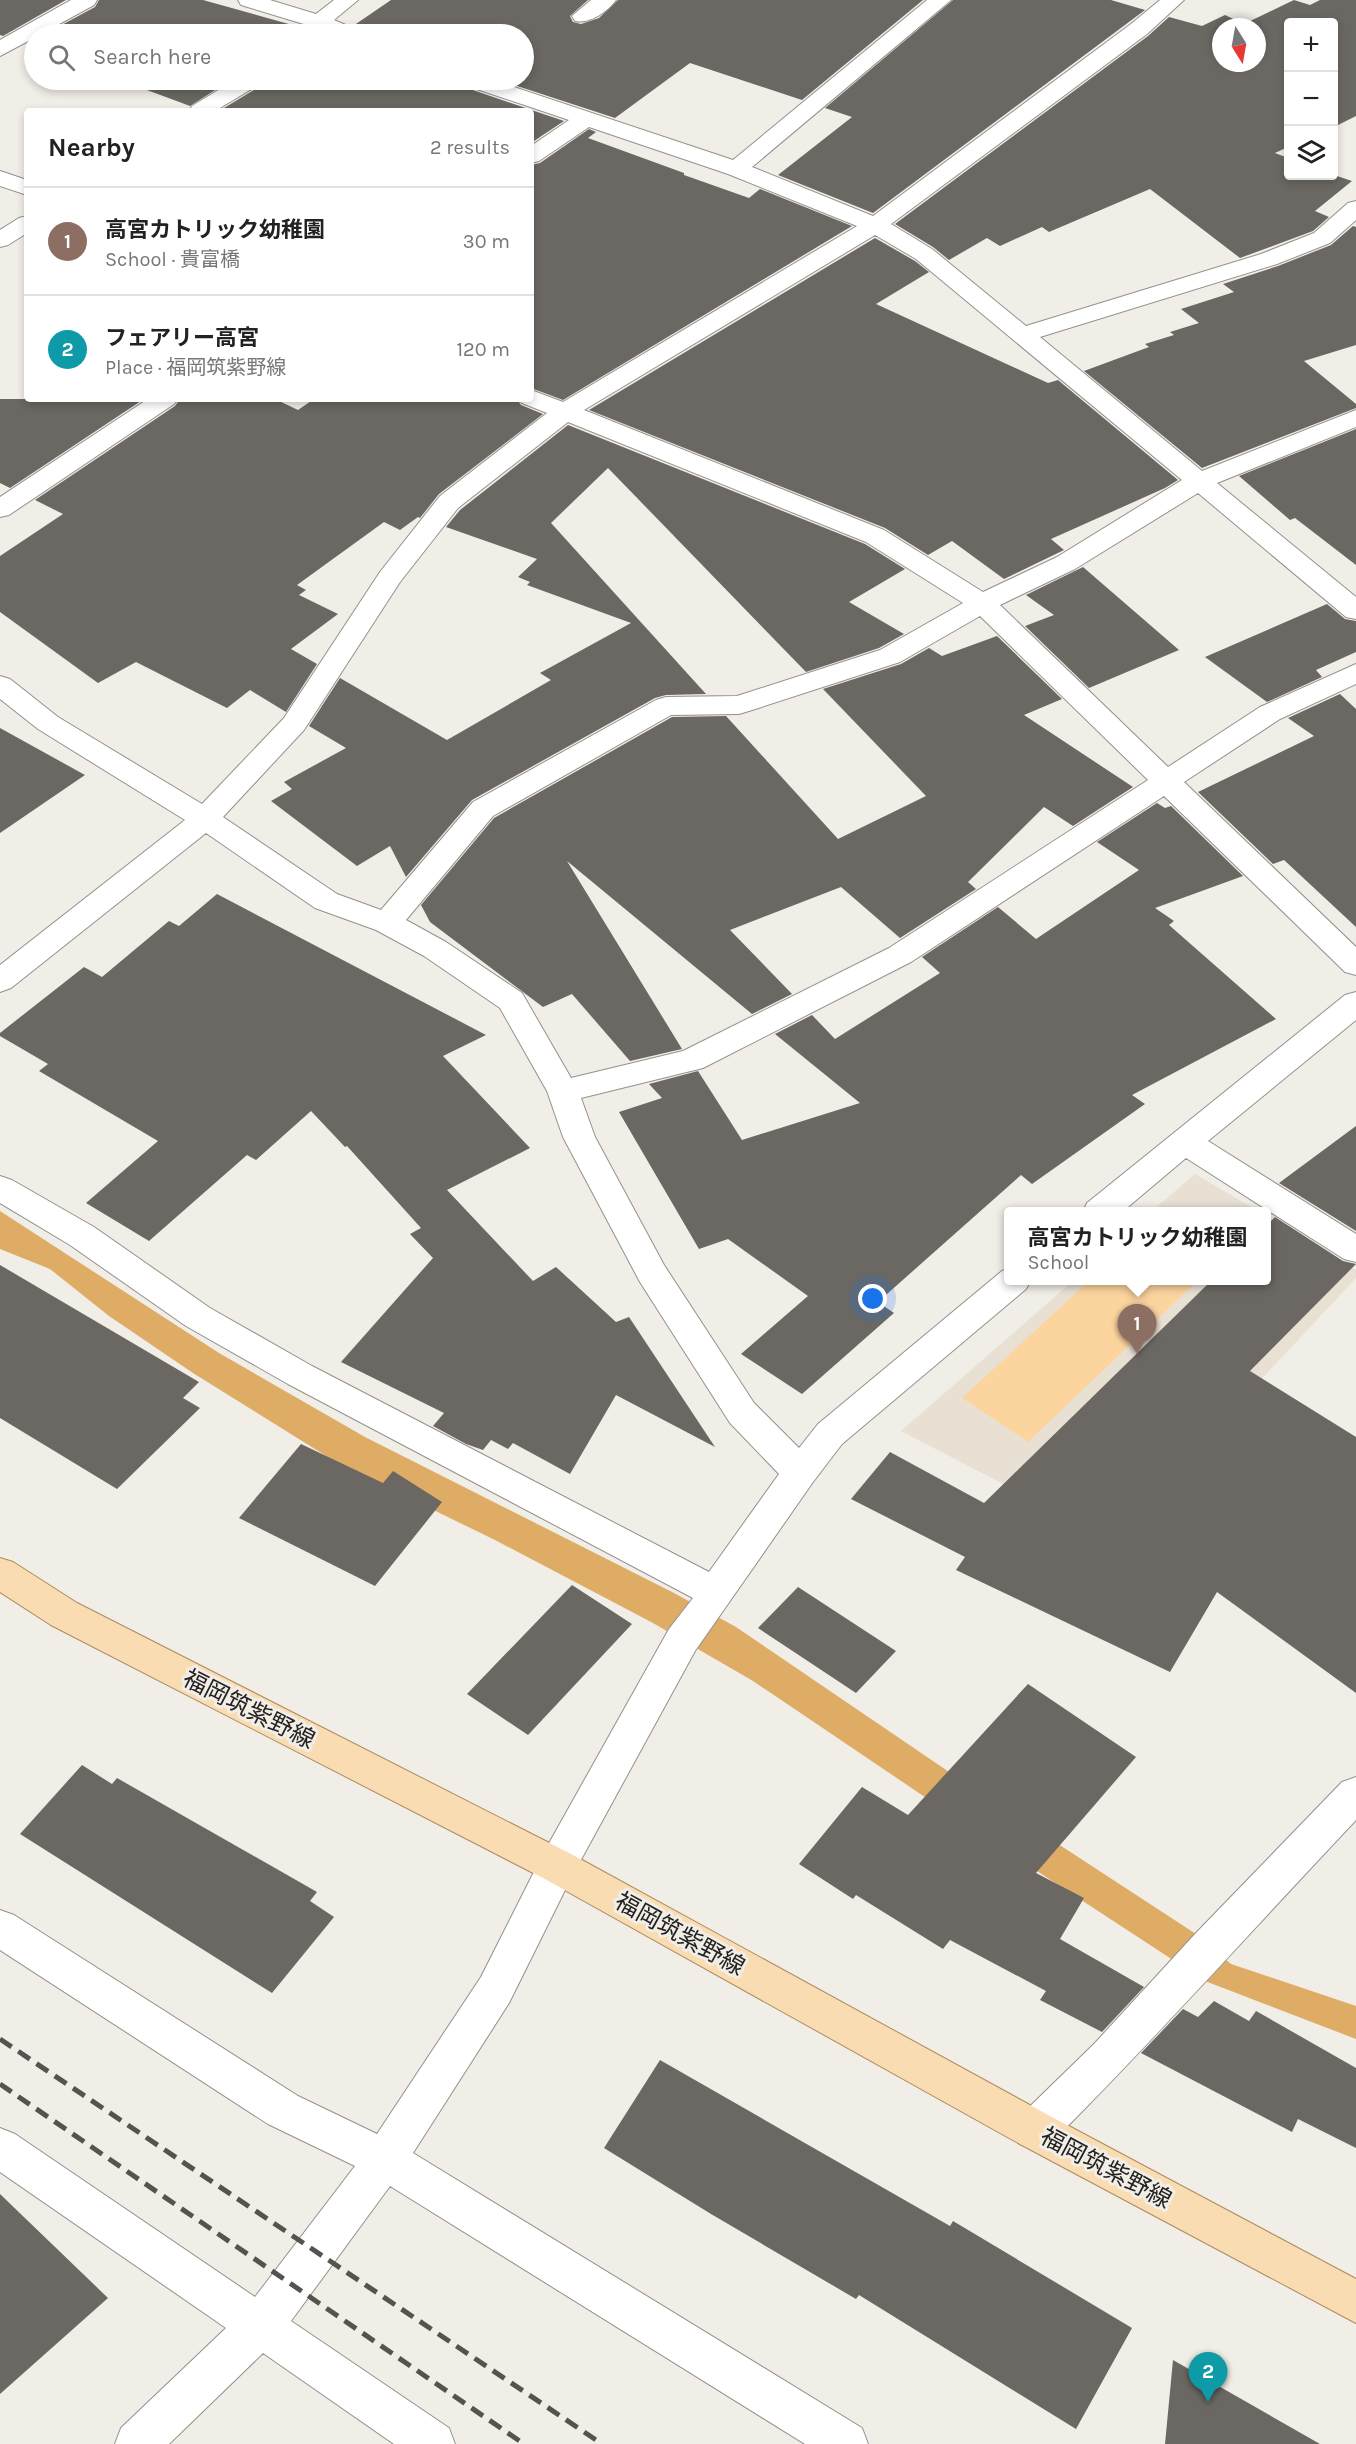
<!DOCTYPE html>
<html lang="en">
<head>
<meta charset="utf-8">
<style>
  body { margin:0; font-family:Karla,"Noto Sans JP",sans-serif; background:#f6f6f6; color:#222 }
  .controls { position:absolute; right:18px; top:18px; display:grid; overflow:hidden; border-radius:6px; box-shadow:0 3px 9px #0003 }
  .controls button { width:54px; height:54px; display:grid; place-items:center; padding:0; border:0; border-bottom:2px solid #e0e0e0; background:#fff; color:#222; font:30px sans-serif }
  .compass { position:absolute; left:1212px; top:18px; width:54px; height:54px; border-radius:50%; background:#fff; box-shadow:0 3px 9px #0003; rotate:169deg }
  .you { position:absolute; left:873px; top:1299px; width:21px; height:21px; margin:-15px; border:4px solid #fff; border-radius:50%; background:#1a73e8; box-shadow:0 0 0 9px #1a73e833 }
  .badge { display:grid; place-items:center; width:39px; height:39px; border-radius:50%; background:#417e94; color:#fff; font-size:20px; font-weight:700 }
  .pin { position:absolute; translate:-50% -50px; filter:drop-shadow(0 2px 3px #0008) }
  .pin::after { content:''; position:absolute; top:32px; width:21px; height:18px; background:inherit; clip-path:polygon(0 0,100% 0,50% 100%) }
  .popup { position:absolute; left:1004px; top:1207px; width:267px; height:78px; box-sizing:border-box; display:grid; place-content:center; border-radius:6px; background:#fff; filter:drop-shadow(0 2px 4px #0005); font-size:20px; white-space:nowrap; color:#767676 }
  .popup b { font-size:22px; color:#222 }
  .popup::after { content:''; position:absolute; left:50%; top:100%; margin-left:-12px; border:12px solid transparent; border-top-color:#fff }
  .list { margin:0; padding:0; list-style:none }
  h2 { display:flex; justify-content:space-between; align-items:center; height:78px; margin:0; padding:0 24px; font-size:26px }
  h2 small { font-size:20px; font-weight:400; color:#767676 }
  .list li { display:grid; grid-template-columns:39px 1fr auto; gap:18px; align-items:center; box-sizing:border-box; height:108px; padding:0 24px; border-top:2px solid #e0e0e0 }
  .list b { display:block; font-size:22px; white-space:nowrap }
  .list p { margin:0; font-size:20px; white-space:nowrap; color:#767676 }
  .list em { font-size:20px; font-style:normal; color:#767676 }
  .icon { flex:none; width:33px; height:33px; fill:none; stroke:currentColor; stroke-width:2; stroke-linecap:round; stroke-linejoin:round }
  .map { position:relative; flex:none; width:1356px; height:2444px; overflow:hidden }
  .search { position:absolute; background:#fff; box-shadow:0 3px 9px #0003; left:24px; top:24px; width:510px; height:66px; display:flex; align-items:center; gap:15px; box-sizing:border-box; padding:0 21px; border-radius:33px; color:#767676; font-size:22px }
  .panel { position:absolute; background:#fff; box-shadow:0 3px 9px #0003; left:24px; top:108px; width:510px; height:294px; border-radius:6px }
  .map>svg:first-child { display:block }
  .built { fill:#e9e0d4 }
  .green { fill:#fcd49e }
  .water { fill:#deac64 }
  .building { fill:#6b6863; fill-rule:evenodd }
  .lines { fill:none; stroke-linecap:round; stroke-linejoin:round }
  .minor-casing { stroke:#94918c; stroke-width:2 }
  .major-casing { stroke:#ac8b5e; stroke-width:2 }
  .minor { fill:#fff; fill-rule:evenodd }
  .major { fill:#fadcb2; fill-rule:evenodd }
  .rail { stroke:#555350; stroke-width:5; stroke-dasharray:14 8; stroke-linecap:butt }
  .labels { text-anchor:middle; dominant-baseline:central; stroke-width:6; stroke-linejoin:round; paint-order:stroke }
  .near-street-label { font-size:24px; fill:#242220; stroke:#f1ede7 }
</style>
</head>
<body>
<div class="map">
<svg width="1356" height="2444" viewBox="0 0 1356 2444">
  <rect width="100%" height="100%" fill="#f1ede7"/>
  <!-- built -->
  <path class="built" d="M 1195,1174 L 1258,1211 L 1152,1211 Z
    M 1266,1217 L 1356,1270 L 1356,1278 L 1111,1540 L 901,1431 L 1073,1281 L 1266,1280 Z"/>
  <!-- green -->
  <path class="green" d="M 1089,1281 L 1197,1281 L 1028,1442 L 962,1398 Z"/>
  <!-- water -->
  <path class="water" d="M 0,1211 L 219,1353 L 365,1437 L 674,1593 L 736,1627 L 980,1793 L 1196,1934 L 1231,1964 L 1356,2006 L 1356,2039 L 1205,1981 L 956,1818 L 753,1681 L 653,1623 L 495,1540 L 339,1464 L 193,1373 L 109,1316 L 50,1269 L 0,1249 Z"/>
  <!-- building -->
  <path class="building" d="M 0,0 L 66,0 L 3,36 L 0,35 Z
    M 99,0 L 203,0 L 303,28 L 300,34 L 45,34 L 95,7 Z
    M 391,0 L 588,0 L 570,16 L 573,22 L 581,24 L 599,18 L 618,0 L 923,0 L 802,100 L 690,63 L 615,118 L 499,80 L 524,80 L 524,34 L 360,34 L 357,28 L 353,26 Z
    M 953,0 L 1111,0 L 1145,10 L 873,213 L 778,175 L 852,117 L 825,108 Z
    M 1294,0 L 1310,5 L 1320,0 L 1356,0 L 1356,116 L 1334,127 L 1334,22 L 1288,22 L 1288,147 L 1275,153 L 1288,158 L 1288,176 L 1334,175 L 1352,181 L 1315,211 L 1329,217 L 1313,231 L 1240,258 L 1150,189 L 1049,232 L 1042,227 L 1000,246 L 987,238 L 949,260 L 933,247 L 895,224 L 1148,36 L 1169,17 L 1202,26 L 1225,15 L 1244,24 ZM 1221,27 L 1257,27 L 1257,63 L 1221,63 Z
    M 120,80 L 231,80 L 190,106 Z
    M 263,80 L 460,80 L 464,87 L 564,121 L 531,143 L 531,111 L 219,111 L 259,87 Z
    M 589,129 L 596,132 L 588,138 L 684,173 L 684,175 L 749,198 L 760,189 L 852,226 L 563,400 L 531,388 L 531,165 L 540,163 Z
    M 1353,226 L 1356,227 L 1356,345 L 1304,361 L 1356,404 L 1356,408 L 1202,468 L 1084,371 L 1149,347 L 1145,344 L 1174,335 L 1170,332 L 1199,323 L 1181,309 L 1234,292 L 1223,284 L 1278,266 L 1331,245 Z
    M 875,238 L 915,261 L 929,272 L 876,304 L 1048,383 L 1058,380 L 1178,480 L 1165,488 L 1051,539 L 1064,550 L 1004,579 L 952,541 L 928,555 L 885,528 L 589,410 Z
    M 0,399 L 144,399 L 10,488 L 0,483 Z
    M 180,399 L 275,399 L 298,410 L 314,399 L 517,399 L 521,405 L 543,414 L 439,494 L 420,518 L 418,517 L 400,530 L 384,522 L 297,585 L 306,590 L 299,595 L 338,614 L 291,649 L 317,664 L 286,712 L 250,690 L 227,708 L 136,662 L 98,683 L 0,612 L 0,556 L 63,514 L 35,500 L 175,406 Z
    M 568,425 L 865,544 L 905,569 L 849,602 L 904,634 L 879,648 L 806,672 L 608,468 L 551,523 L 706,694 L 666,695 L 655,698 L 472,800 L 406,877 L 390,846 L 357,866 L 271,801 L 292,789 L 284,782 L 346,748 L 309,726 L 340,678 L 447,740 L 551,680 L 540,673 L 631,623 L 527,585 L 530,582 L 518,577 L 537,559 L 446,527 L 460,510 Z
    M 1356,429 L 1356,565 L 1295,518 L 1290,520 L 1239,476 Z
    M 1083,567 L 1179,650 L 1089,688 L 1025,626 L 1054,615 L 1026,595 Z
    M 1327,604 L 1345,619 L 1356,621 L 1356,652 L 1316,670 L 1322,677 L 1267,702 L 1205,657 Z
    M 997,636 L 1062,699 L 1024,715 L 1133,787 L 1073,826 L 1044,807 L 968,882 L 976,889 L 900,938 L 841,887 L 730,930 L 792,994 L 752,1014 L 567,861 L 682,1049 L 630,1061 L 572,994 L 543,1007 L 430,922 L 421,905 L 494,818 L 672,717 L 726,716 L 838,839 L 926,796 L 823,689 L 901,664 L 929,648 L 942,656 Z
    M 1340,694 L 1356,709 L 1356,927 L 1284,860 L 1273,864 L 1198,792 L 1314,736 L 1288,718 Z
    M 0,728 L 85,775 L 0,833 Z
    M 1157,803 L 1165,808 L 1171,806 L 1243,876 L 1155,908 L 1174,921 L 1169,925 L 1276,1019 L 1132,1095 L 1145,1104 L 1032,1184 L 1021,1175 L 878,1302 L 894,1313 L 802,1394 L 741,1354 L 808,1296 L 728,1239 L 699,1249 L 619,1112 L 662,1098 L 649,1084 L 698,1071 L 742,1140 L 860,1103 L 775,1034 L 812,1015 L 835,1039 L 940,973 L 922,957 L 998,907 L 1036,939 L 1139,870 L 1097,842 Z
    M 217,894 L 486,1035 L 443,1056 L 530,1148 L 447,1190 L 533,1281 L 556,1267 L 616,1322 L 629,1317 L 715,1447 L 616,1395 L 570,1474 L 513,1443 L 508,1449 L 491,1440 L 483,1450 L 466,1444 L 433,1426 L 444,1413 L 341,1362 L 433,1258 L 410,1234 L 421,1228 L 347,1146 L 345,1147 L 311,1111 L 256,1160 L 247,1155 L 149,1241 L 86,1203 L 158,1141 L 39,1071 L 48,1064 L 0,1036 L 0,1033 L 84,967 L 102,977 L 169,921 L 179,926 Z
    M 1356,1126 L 1356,1231 L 1279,1183 Z
    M 1275,1217 L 1343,1261 L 1356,1264 L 1250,1371 L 1356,1437 L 1356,1693 L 1217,1592 L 1170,1672 L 956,1570 L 965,1557 L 851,1499 L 890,1452 L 984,1503 L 1211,1281 L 1266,1281 L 1266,1226 Z
    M 0,1265 L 199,1382 L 183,1398 L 200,1408 L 117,1489 L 0,1418 Z
    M 301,1444 L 383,1483 L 393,1471 L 442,1502 L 375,1586 L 239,1518 Z
    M 572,1585 L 632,1624 L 528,1735 L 467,1694 Z
    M 798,1587 L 896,1651 L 856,1693 L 758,1628 Z
    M 1028,1684 L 1136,1757 L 1036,1873 L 1084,1898 L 1060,1939 L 1144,1987 L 1102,2032 L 1040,2000 L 1046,1991 L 950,1940 L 943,1949 L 856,1895 L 853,1899 L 799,1864 L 862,1787 L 908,1815 Z
    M 82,1765 L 112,1784 L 117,1778 L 317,1892 L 310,1901 L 334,1917 L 272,1993 L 20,1834 Z
    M 1214,2001 L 1249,2021 L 1256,2011 L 1356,2068 L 1356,2148 L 1298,2119 L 1292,2132 L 1141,2053 L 1183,2009 L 1198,2017 Z
    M 660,2060 L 950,2226 L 953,2221 L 1132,2328 L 1076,2429 L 859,2295 L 856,2299 L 711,2214 L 604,2148 Z
    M 0,2194 L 108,2298 L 0,2394 Z
    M 1173,2360 L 1320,2444 L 1165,2444 Z"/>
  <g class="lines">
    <!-- minor casing -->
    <g class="minor-casing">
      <path id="minor" d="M 71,0 L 97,0 L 94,5 L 41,34 L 34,34 L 34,38 L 0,56 L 0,40 Z
        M 238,0 L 270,0 L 316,14 L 334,0 L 358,0 L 334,20 L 355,29 L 358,34 L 331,34 L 324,32 L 322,34 L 302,34 L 307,25 L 241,5 Z
        M 591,0 L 616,0 C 607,12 590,24 575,21 L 572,16 Z
        M 927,0 L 951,0 L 752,167 L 873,216 L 1131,24 L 1160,0 L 1184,0 L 1147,34 L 891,224 L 932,249 L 1026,326 L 1261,254 L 1314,233 L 1348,203 L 1356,201 L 1356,220 L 1330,243 L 1277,264 L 1040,337 L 1202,471 L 1356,410 L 1356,427 L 1217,483 L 1356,597 L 1356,619 L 1346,617 L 1198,493 L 1075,569 L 1000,605 L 1168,767 L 1260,707 L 1356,664 L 1356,684 L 1280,719 L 1184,782 L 1356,947 L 1356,975 L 1345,972 L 1164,796 L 911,962 L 703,1068 L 581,1098 L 595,1137 L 664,1265 L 754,1403 L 799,1448 L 818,1424 L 1002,1271 L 1008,1269 L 1008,1280 L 1031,1280 L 1026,1289 L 842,1444 L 813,1482 L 695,1651 L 571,1878 L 509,2003 L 413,2153 L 862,2428 L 868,2444 L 805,2444 L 390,2186 L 291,2321 L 449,2428 L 455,2444 L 394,2444 L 263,2353 L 169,2444 L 115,2444 L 121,2428 L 226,2328 L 0,2172 L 0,2128 L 15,2134 L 255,2297 L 355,2166 L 268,2124 L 0,1950 L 0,1910 L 14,1915 L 298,2096 L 377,2134 L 481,1977 L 543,1854 L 669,1629 L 693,1598 L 288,1384 L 186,1326 L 70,1245 L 0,1203 L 0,1176 L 12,1180 L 94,1227 L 210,1308 L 312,1366 L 709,1572 L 779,1474 L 730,1423 L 640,1282 L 563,1137 L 547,1091 L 500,1008 L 424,956 L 376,930 L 315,908 L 206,833 L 11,988 L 0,992 L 0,965 L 185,820 L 38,729 L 0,699 L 0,676 L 10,679 L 58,717 L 202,804 L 284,718 L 380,572 L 440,496 L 547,413 L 522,403 L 519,399 L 531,399 L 531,390 L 563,402 L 857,226 L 728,174 L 589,127 L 539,161 L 531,163 L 531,146 L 569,120 L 465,85 L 462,80 L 493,80 L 733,160 ZM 875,235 L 916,259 L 1182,480 L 1057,557 L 983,592 L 884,530 L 584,410 ZM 568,422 L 866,542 L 963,603 L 880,650 L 737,696 L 666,697 L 656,700 L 473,802 L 381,910 L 337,894 L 223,817 L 304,730 L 400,582 L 458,508 ZM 980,616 L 1148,780 L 889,948 L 683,1051 L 571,1078 L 522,993 L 446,942 L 406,920 L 493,816 L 671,715 L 739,714 L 749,711 L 900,662 Z
        M 235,80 L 261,80 L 258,85 L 215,111 L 189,111 L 192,106 Z
        M 0,171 L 27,180 L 27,195 L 0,186 Z
        M 27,216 L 27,233 L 8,245 L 0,247 L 0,230 L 19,218 Z
        M 148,399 L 178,399 L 174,404 L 9,515 L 0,517 L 0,497 Z
        M 1356,992 L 1356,1020 L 1208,1141 L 1356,1234 L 1356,1262 L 1344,1259 L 1186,1158 L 1122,1212 L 1083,1212 L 1087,1203 L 1345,995 Z
        M 1356,1777 L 1356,1820 C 1254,1928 1155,2039 1050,2144 L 1035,2150 L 1020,2144 L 1014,2130 L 1020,2116 L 1094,2044 L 1196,1933 L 1342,1782 Z"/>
    </g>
    <!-- major casing -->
    <g class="major-casing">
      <path id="major" d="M 0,1558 L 13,1562 L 77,1603 L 571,1854 L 1050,2116 L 1356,2279 L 1356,2323 L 1020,2144 L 543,1878 L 51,1625 L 0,1592 Z"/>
    </g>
    <!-- minor -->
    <use href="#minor" class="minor"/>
    <!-- major -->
    <use href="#major" class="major"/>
    <!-- rail -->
    <path class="rail" d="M 0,2039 L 602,2444
      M 0,2084 L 524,2444"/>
  </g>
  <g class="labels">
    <!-- near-street labels -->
    <g class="near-street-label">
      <text transform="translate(249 1709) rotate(27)">福岡筑紫野線</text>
      <text transform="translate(680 1934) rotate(29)">福岡筑紫野線</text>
      <text transform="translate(1106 2168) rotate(28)">福岡筑紫野線</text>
    </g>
  </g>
</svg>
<div class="controls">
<button>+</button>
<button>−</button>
<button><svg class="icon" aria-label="layers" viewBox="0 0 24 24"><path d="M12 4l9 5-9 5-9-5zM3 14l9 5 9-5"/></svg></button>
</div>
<svg class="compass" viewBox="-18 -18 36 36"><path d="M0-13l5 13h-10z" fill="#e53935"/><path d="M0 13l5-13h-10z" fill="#767676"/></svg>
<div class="you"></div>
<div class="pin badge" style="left:1137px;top:1354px;background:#8d6e63">1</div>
<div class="popup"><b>高宮カトリック幼稚園</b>School</div>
<div class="pin badge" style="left:1208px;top:2402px;background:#0f9aa8">2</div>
<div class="search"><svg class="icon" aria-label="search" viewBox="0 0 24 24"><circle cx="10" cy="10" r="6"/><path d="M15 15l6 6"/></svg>Search here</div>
<section class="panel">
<h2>Nearby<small>2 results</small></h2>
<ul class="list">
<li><span class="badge" style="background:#8d6e63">1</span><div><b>高宮カトリック幼稚園</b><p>School · 貴富橋</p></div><em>30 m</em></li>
<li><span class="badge" style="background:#0f9aa8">2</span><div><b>フェアリー高宮</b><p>Place · 福岡筑紫野線</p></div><em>120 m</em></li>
</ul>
</section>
</div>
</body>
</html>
